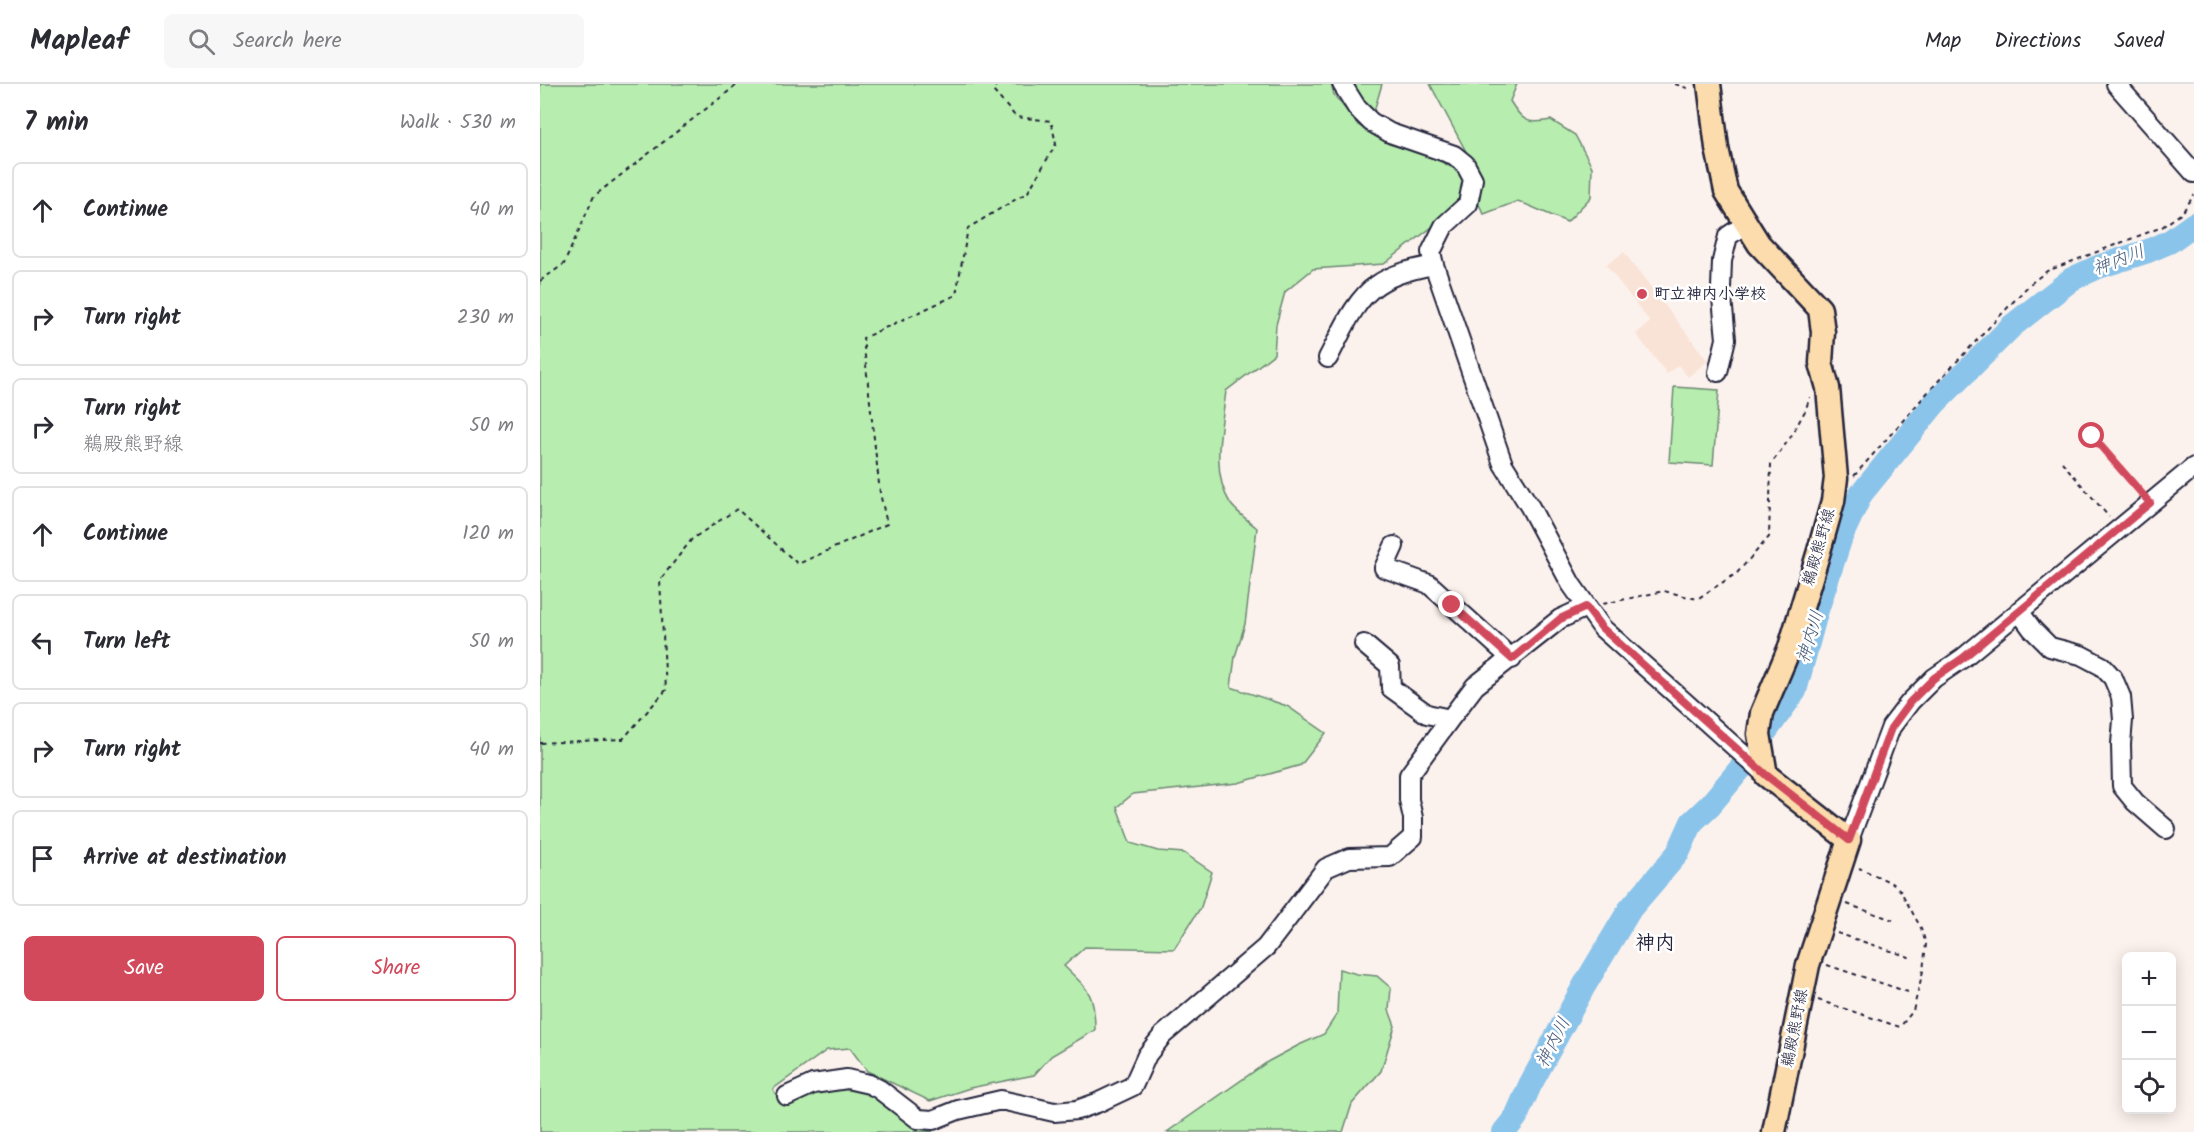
<!DOCTYPE html>
<html lang="en">
<head>
<meta charset="utf-8">
<style>
  body { margin:0; font-family:Kalam,"Klee One",sans-serif; background:#f7f7f7; color:#2b2b33 }
  .controls { position:absolute; right:18px; bottom:18px; display:grid; overflow:hidden; border-radius:9px; box-shadow:0 3px 15px #0003 }
  .controls button { width:54px; height:54px; display:grid; place-items:center; padding:0; border:0; border-bottom:2px solid #e1e1e2; background:#fff; color:#2b2b33; font:30px sans-serif }
  .stop { position:absolute; width:18px; height:18px; margin:-14px; border:4px solid #d1495b; border-radius:50%; background:#fff }
  .stop.end { background:#d1495b; border-color:#fff; box-shadow:0 2px 6px #0008 }
  .list { margin:0; padding:0; list-style:none }
  h2 { display:flex; justify-content:space-between; align-items:center; height:78px; margin:0; padding:0 24px; font-size:26px }
  h2 small { font-size:20px; font-weight:400; color:#7c7c81 }
  .list li { display:grid; grid-template-columns:39px 1fr auto; gap:18px; align-items:center; box-sizing:border-box; height:96px; margin:0 12px 12px; padding:0 12px; border:2px solid #e1e1e2; border-radius:9px }
  .list b { display:block; font-size:22px; white-space:nowrap }
  .list p { margin:0; font-size:20px; white-space:nowrap; color:#7c7c81 }
  .list em { font-size:20px; font-style:normal; color:#7c7c81 }
  .actions { display:flex; gap:12px; padding:18px 24px }
  .actions a { flex:1; padding:14px 0; border:2px solid #d1495b; border-radius:9px; text-align:center; font-size:21px; color:#d1495b }
  .actions .main { background:#d1495b; color:#fff }
  .icon { flex:none; width:33px; height:33px; fill:none; stroke:currentColor; stroke-width:2; stroke-linecap:round; stroke-linejoin:round }
  .map { position:relative; flex:none; width:1654px; height:1048px; overflow:hidden }
  header { display:flex; align-items:center; gap:36px; box-sizing:border-box; height:84px; padding:0 30px; background:#fff; border-bottom:2px solid #e1e1e2 }
  header strong { font-size:28px }
  nav { display:flex; gap:33px; margin-inline-start:auto; font-size:21px }
  .search { width:420px; height:54px; background:#f7f7f7; display:flex; align-items:center; gap:15px; box-sizing:border-box; padding:0 21px; border-radius:9px; color:#7c7c81; font-size:22px }
  main { display:flex }
  aside { flex:1; background:#fff }
  .map>svg:first-child { display:block }
  .built { fill:#f9e3d7 }
  .green { fill:#b7edae; stroke:#6c8874; stroke-width:1.5 }
  .lines { fill:none; stroke-linecap:round; stroke-linejoin:round }
  .river { stroke:#8bc4ea; stroke-width:24 }
  .minor-casing { stroke:#22223b; stroke-width:22 }
  .major-casing { stroke:#22223b; stroke-width:27 }
  .path { stroke:#22223b; stroke-width:2; stroke-dasharray:4.5 4.5; stroke-linecap:butt }
  .minor { stroke:#fff; stroke-width:18 }
  .major { stroke:#fcdcac; stroke-width:22 }
  .route { stroke:#d1495b; stroke-width:8 }
  .poi-dot { fill:#d1495b; stroke:#fff; stroke-width:2 }
  .labels { text-anchor:middle; dominant-baseline:central; stroke-width:5; stroke-linejoin:round; paint-order:stroke }
  .poi-label { font-size:16px; font-weight:bold; fill:#22223b; stroke:#fff; text-anchor:start }
  .street-label { font-size:16px; fill:#22223b; stroke:#fff }
  .water-label { font-size:18px; font-style:italic; fill:#475b78; stroke:#fff }
  .quarter-label { font-size:20px; font-weight:bold; fill:#22223b; stroke:#fff }
</style>
</head>
<body>
<header>
<strong>Mapleaf</strong>
<div class="search"><svg class="icon" aria-label="search" viewBox="0 0 24 24"><circle cx="10" cy="10" r="6"/><path d="M15 15l6 6"/></svg>Search here</div>
<nav><a>Map</a><a>Directions</a><a>Saved</a></nav>
</header>
<main>
<aside>
<h2>7 min<small>Walk · 530 m</small></h2>
<ul class="list">
<li><svg class="icon" aria-label="ahead" viewBox="0 0 24 24"><path d="M12 20V5M6 11l6-6 6 6"/></svg><div><b>Continue</b></div><em>40 m</em></li>
<li><svg class="icon" aria-label="right" viewBox="0 0 24 24"><path d="M7 20v-9h11M14 6l5 5-5 5"/></svg><div><b>Turn right</b></div><em>230 m</em></li>
<li><svg class="icon" aria-label="right" viewBox="0 0 24 24"><path d="M7 20v-9h11M14 6l5 5-5 5"/></svg><div><b>Turn right</b><p>鵜殿熊野線</p></div><em>50 m</em></li>
<li><svg class="icon" aria-label="ahead" viewBox="0 0 24 24"><path d="M12 20V5M6 11l6-6 6 6"/></svg><div><b>Continue</b></div><em>120 m</em></li>
<li><svg class="icon" aria-label="left" viewBox="0 0 24 24"><path d="M17 20v-9H6M10 6l-5 5 5 5"/></svg><div><b>Turn left</b></div><em>50 m</em></li>
<li><svg class="icon" aria-label="right" viewBox="0 0 24 24"><path d="M7 20v-9h11M14 6l5 5-5 5"/></svg><div><b>Turn right</b></div><em>40 m</em></li>
<li><svg class="icon" aria-label="arrive" viewBox="0 0 24 24"><path d="M6 21V4h12l-3 4 3 4H6"/></svg><div><b>Arrive at destination</b></div></li>
</ul>
<div class="actions"><a class="main">Save</a><a>Share</a></div>
</aside>
<div class="map">
<svg width="1654" height="1048" viewBox="0 0 1654 1048">
  <rect width="100%" height="100%" fill="#fcf2ed"/>
  <filter id="ink" filterUnits="userSpaceOnUse"><feTurbulence type="fractalNoise" baseFrequency=".0167" numOctaves="2"/><feDisplacementMap in="SourceGraphic" scale="12" xChannelSelector="R" yChannelSelector="G"/><feConvolveMatrix kernelMatrix="1 2 1 2 8 2 1 2 1" color-interpolation-filters="sRGB"/></filter>
  <g filter="url(#ink)">
    <!-- built -->
    <path class="built" d="M 1084,168 L 1168,277 L 1148,293 L 1138,281 L 1127,290 L 1096,250 L 1110,238 L 1066,181 Z"/>
    <!-- green -->
    <path class="green" d="M 0,0 L 791,0 L 794,11 L 818,41 L 849,60 L 891,72 L 924,90 L 926,101 L 922,120 L 844,180 L 773,185 L 745,208 L 736,241 L 734,270 L 686,307 C 682,343 670,386 690,419 C 696,428 709,437 717,444 L 705,540 L 695,573 L 691,603 L 747,622 L 786,649 L 761,681 L 698,699 L 593,710 L 577,723 L 590,759 L 618,767 L 644,769 L 672,788 L 661,823 L 634,865 L 545,863 L 524,882 C 549,906 555,910 555,946 L 511,972 L 494,991 L 430,1004 L 390,1017 L 327,987 L 310,964 L 287,966 L 233,1005 L 241,1020 L 258,1016 L 295,1003 L 320,1004 L 376,1043 L 393,1048 L 0,1048 Z
      M 808,0 L 842,0 L 833,31 Z
      M 890,0 L 977,0 L 970,17 C 982,37 988,41 1011,36 L 1035,51 L 1052,83 L 1051,113 L 1027,138 L 978,117 L 944,130 L 937,117 L 939,92 Z
      M 1134,303 L 1179,306 L 1173,381 L 1129,378 Z
      M 799,885 L 817,890 L 837,892 L 851,904 L 849,926 L 855,942 L 841,987 L 812,1020 L 803,1048 L 627,1048 L 729,977 L 759,961 L 784,950 L 797,930 Z"/>
    <g class="lines">
      <!-- river -->
      <path class="river" d="M 964,1048 L 976,1033 L 990,1001 L 1044,902 L 1090,825 L 1138,769 L 1152,738 L 1170,721 L 1221,660 L 1221,654 L 1255,607 L 1276,529 L 1301,453 L 1321,410 L 1395,319 L 1472,242 L 1532,195 L 1558,183 L 1608,167 L 1629,158 L 1654,140"/>
      <!-- minor casing -->
      <g class="minor-casing">
        <path id="minor" d="M 802,0 L 817,24 L 831,38 L 850,49 L 914,71 L 925,80 L 933,95 L 928,120 L 904,142 L 891,168 L 894,181 L 963,380 L 990,423 L 1031,500 L 1062,544 L 1226,691
          M 1576,0 L 1654,89
          M 788,274 C 801,250 814,216 837,201 C 854,189 875,185 894,181
          M 1178,288 L 1186,255 L 1181,204 L 1182,177 L 1188,152 L 1206,140
          M 854,462 L 844,484 L 889,500 L 972,575
          M 1479,527 L 1492,545 L 1510,563 L 1541,571 L 1562,582 L 1573,594 L 1581,613 L 1583,636 L 1581,660 L 1582,702 L 1595,718 L 1626,745
          M 824,560 L 850,582 L 851,604 L 887,630 L 910,635
          M 1309,756 L 1351,643 L 1370,618 L 1394,594 L 1423,574 L 1654,383
          M 247,1012 L 273,1000 L 307,995 L 329,1000 L 339,1005 L 378,1035 L 393,1036 L 418,1026 L 461,1016 L 514,1028 L 537,1026 L 557,1019 L 593,1002 L 607,971 L 623,951 L 726,863 L 786,784 L 809,774 L 850,773 L 873,753 L 873,734 L 869,716 L 869,691 L 910,635 L 935,602 L 1020,535 L 1046,523"/>
      </g>
      <!-- major casing -->
      <g class="major-casing">
        <path id="major" d="M 1169,0 L 1177,64 L 1186,107 L 1219,160 L 1280,225 L 1283,248 L 1281,279 L 1288,304 L 1296,394 L 1293,417 L 1279,467 L 1250,563 L 1222,629 L 1219,650 L 1226,691 L 1309,756 L 1268,881 L 1234,1048"/>
      </g>
      <!-- path -->
      <path class="path" d="M 1135,0 L 1150,5
        M 0,197 L 24,180 L 54,112 L 198,0
        M 1552,352 L 1601,409
        M 1522,378 L 1569,433
        M 1314,392 L 1389,307 L 1490,200 L 1507,187 L 1622,143 L 1642,129 L 1654,111
        M 1063,520 L 1124,507 L 1157,515 L 1197,489 L 1229,453 L 1231,380 L 1250,354 L 1265,327 L 1270,313
        M 0,659 L 83,655 L 126,606 L 120,496 L 152,455 L 197,425 L 258,480 L 347,440 L 340,409 L 323,254 L 416,211 L 428,144 L 488,108 L 516,60 L 511,37 L 476,33 L 454,8 L 456,0
        M 1307,820 L 1353,836
        M 1297,849 L 1372,874
        M 1287,881 L 1368,908
        M 1278,916 L 1360,943 L 1373,927 L 1383,887 L 1386,860 L 1381,844 L 1360,806 L 1350,798 L 1319,784"/>
      <!-- minor -->
      <use href="#minor" class="minor"/>
      <!-- major -->
      <use href="#major" class="major"/>
    </g>
  </g>
  <g class="lines" filter="url(#ink)">
    <!-- route -->
    <path class="route" d="M 912,521 L 972,575 L 1020,535 L 1046,523 L 1062,544 L 1226,691 L 1309,756 L 1351,644 L 1370,618 L 1394,594 L 1423,574 L 1610,419 L 1552,352"/>
  </g>
  <!-- markers -->
  <circle class="poi-dot" cx="1102" cy="210" r="6"/>
  <g class="labels">
    <!-- poi labels -->
    <g class="poi-label">
      <text x="1114" y="210">町立神内小学校</text>
    </g>
    <!-- street labels -->
    <g class="street-label">
      <text transform="translate(1279 463) rotate(-74)">鵜殿熊野線</text>
      <text transform="translate(1255 944) rotate(-79)">鵜殿熊野線</text>
    </g>
    <!-- water labels -->
    <g class="water-label">
      <text transform="translate(1579 177) rotate(-21)">神内川</text>
      <text transform="translate(1271 553) rotate(-73)">神内川</text>
      <text transform="translate(1014 959) rotate(-63)">神内川</text>
    </g>
    <!-- quarter labels -->
    <g class="quarter-label">
      <text x="1115" y="860">神内</text>
    </g>
  </g>
</svg>
<div class="controls">
<button>+</button>
<button>−</button>
<button><svg class="icon" aria-label="locate" viewBox="0 0 24 24"><circle cx="12" cy="12" r="6"/><path d="M12 2v4M12 18v4M2 12h4M18 12h4"/></svg></button>
</div>
<div class="stop" style="left:1552px;top:352px"></div>
<div class="stop end" style="left:912px;top:521px"></div>
</div>
</main>
</body>
</html>
